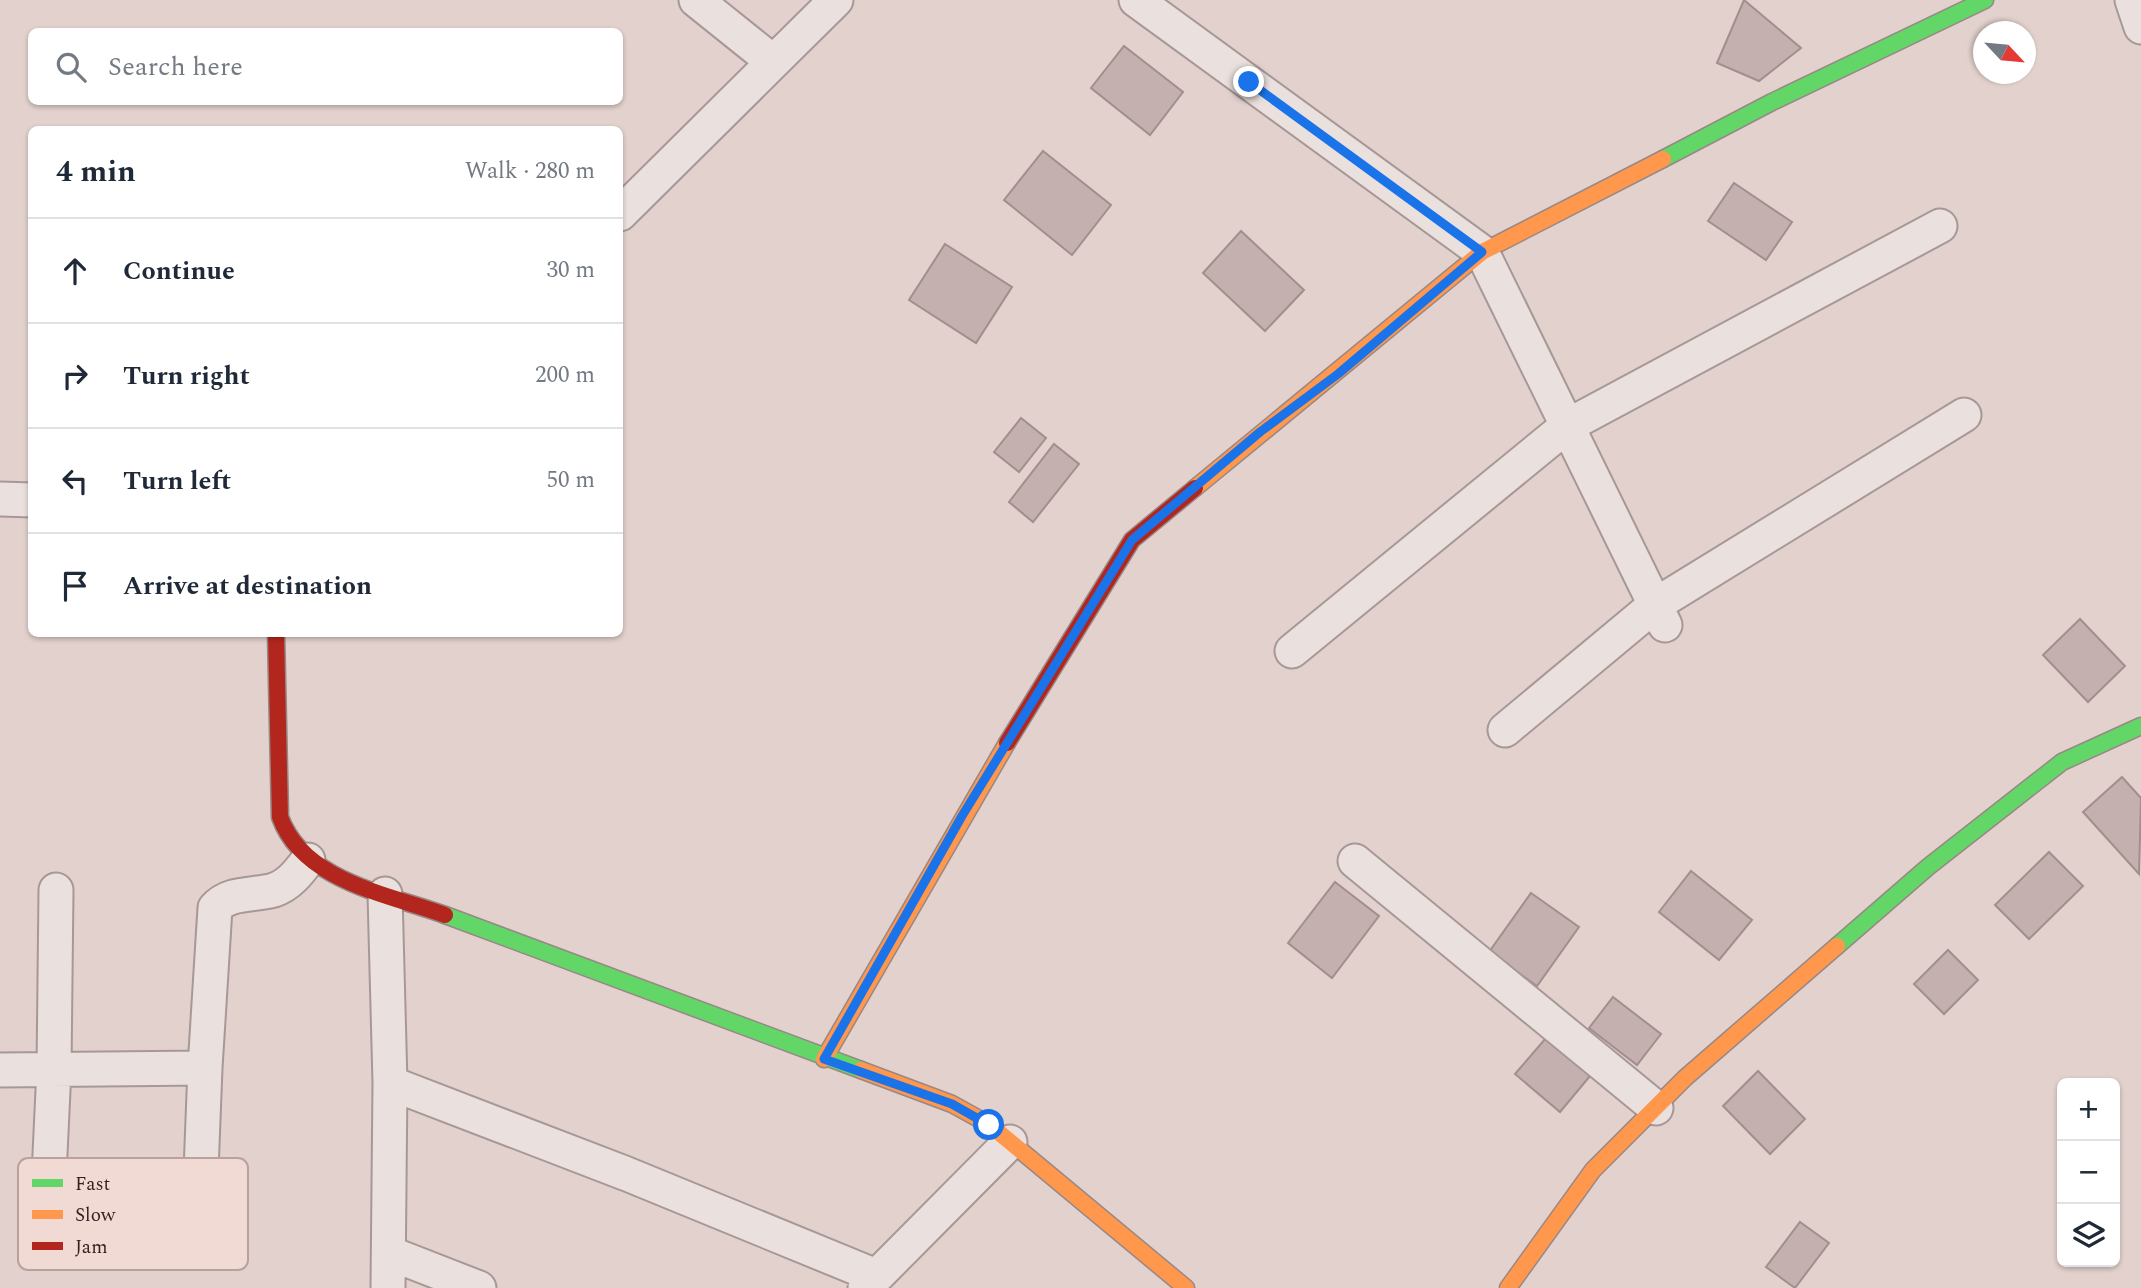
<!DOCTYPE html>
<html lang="en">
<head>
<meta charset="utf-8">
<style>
  body { margin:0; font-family:Spectral,serif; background:#f6f6f7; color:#1f2937 }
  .controls { position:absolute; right:21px; bottom:21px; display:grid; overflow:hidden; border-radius:10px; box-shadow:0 2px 5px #0004 }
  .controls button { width:63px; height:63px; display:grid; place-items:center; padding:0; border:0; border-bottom:2px solid #e0e1e3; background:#fff; color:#1f2937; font:35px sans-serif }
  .compass { position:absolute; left:1973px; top:21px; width:63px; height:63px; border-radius:50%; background:#fff; box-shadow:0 2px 5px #0004; rotate:116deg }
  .stop { position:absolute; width:21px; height:21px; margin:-16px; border:5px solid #1a73e8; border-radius:50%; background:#fff }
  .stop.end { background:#1a73e8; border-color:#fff; box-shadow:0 2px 7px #0008 }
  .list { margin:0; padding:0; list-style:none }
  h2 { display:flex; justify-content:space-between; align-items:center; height:91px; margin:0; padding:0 28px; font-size:30px }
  h2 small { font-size:23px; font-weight:400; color:#747a83 }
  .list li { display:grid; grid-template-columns:46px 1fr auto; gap:21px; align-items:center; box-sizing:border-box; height:105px; padding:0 28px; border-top:2px solid #e0e1e3 }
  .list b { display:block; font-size:26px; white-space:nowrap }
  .list em { font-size:23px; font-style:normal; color:#747a83 }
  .icon { flex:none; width:38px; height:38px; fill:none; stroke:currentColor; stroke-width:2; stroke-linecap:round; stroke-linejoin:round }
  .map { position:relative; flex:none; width:2141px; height:1288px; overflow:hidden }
  .search { position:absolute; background:#fff; box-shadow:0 2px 5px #0004; left:28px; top:28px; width:595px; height:77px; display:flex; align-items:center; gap:18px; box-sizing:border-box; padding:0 24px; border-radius:10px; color:#747a83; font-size:26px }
  .panel { position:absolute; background:#fff; box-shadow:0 2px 5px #0004; left:28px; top:126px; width:595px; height:511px; border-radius:10px }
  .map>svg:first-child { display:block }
  .building { fill:#c5b0b0; stroke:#a28e8e; stroke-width:2 }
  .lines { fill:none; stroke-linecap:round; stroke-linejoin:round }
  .street-casing { stroke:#a79897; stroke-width:37 }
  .fast-casing { stroke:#978886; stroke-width:19 }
  .slow-casing { stroke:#978886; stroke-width:19 }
  .jam-casing { stroke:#978886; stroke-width:19 }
  .street { stroke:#eae0de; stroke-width:33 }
  .fast { stroke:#63d668; stroke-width:16 }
  .slow { stroke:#ff974d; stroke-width:16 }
  .jam { stroke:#b3261e; stroke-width:16 }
  .route { stroke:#1a73e8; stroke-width:9 }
  .key { fill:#f2dad4; stroke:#b9a29e; stroke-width:2 }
  .key-label { font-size:19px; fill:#351f20 }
</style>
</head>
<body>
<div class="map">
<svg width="2141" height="1288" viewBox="0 0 2141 1288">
  <rect width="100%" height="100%" fill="#e2d1cd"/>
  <!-- building -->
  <path class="building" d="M 1744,0 L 1801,48 L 1759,81 L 1717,63 Z
    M 1124,46 L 1183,92 L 1150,135 L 1091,88 Z
    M 1043,151 L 1111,205 L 1072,255 L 1004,200 Z
    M 1734,183 L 1792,222 L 1766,260 L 1708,221 Z
    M 1241,231 L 1304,290 L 1265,331 L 1203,273 Z
    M 945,244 L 1012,287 L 976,343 L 909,300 Z
    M 1021,418 L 1046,438 L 1019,472 L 994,452 Z
    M 1054,444 L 1079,464 L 1033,522 L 1009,502 Z
    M 2080,619 L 2125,666 L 2088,702 L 2043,655 Z
    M 2122,777 L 2141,798 L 2139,874 L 2083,812 Z
    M 2049,852 L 2083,886 L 2029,939 L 1995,905 Z
    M 1691,871 L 1752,920 L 1719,960 L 1659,912 Z
    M 1335,882 L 1379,916 L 1332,978 L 1288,943 Z
    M 1531,893 L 1579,927 L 1537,986 L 1489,952 Z
    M 1948,950 L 1978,980 L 1944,1014 L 1914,984 Z
    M 1613,997 L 1661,1034 L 1637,1065 L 1589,1028 Z
    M 1546,1038 L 1590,1076 L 1560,1112 L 1515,1074 Z
    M 1758,1071 L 1805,1119 L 1770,1154 L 1723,1106 Z
    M 1800,1222 L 1829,1243 L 1795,1288 L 1766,1267 Z"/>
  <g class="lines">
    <!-- street casing -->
    <g class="street-casing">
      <path id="street" d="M 696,0 L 772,61
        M 1136,0 L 1482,252 L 1665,625
        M 2132,0 L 2141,27
        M 620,214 L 836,0
        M 0,499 L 32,500
        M 1292,651 L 1567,426 L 1940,226
        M 1505,730 L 1655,605 L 1964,415
        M 1355,861 L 1656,1108
        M 385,894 L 390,1083 L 388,1288
        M 0,1070 L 205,1068 L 215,908 C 230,891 254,896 274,890 C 289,885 299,872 308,860
        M 390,1083 L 627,1174 L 876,1276
        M 199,1223 L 205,1068
        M 46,1239 L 54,1069 L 56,890
        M 389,1253 L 479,1288
        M 865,1288 L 1010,1142"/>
    </g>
    <!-- fast casing -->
    <g class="fast-casing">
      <path id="fast" d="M 1663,159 L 1772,102 L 1985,0
        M 445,915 L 861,1070
        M 1837,946 L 1928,867 L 2062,762 L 2141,726"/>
    </g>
    <!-- slow casing -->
    <g class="slow-casing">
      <path id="slow" d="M 1195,488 L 1482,252 L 1663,159
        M 824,1059 L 1007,743
        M 861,1070 L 952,1104 L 990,1125 L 1186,1288
        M 1508,1288 L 1593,1170 L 1685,1078 L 1837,946"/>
    </g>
    <!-- jam casing -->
    <g class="jam-casing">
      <path id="jam" d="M 276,634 L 280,817 C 303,881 387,894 445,915
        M 1007,743 L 1132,540 L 1195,488"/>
    </g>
    <!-- street -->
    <use href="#street" class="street"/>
    <!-- fast -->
    <use href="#fast" class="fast"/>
    <!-- slow -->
    <use href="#slow" class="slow"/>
    <!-- jam -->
    <use href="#jam" class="jam"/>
  </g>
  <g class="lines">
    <!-- route -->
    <path class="route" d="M 989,1125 L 952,1104 L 824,1059 L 962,816 L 1132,540 L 1260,432 L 1338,374 L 1482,252 L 1249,82"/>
  </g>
  <!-- legend -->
  <rect x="18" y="1158" width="230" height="112" rx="10" class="key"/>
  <rect x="32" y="1179" width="31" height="8" fill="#63d668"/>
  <rect x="32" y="1210" width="31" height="9" fill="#ff974d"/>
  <rect x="32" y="1242" width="31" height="8" fill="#b3261e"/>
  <g class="key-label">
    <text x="75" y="1190">Fast</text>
    <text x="75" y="1221">Slow</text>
    <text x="75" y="1253">Jam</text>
  </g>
</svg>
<div class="controls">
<button>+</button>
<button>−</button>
<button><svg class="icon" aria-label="layers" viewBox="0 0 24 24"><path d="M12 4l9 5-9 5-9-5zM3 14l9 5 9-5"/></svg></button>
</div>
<svg class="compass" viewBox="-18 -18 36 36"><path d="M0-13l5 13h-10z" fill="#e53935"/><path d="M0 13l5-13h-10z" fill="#747a83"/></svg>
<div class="stop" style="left:989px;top:1125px"></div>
<div class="stop end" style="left:1249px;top:82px"></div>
<div class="search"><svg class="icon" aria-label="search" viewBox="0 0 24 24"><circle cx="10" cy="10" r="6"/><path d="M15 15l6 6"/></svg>Search here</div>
<section class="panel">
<h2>4 min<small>Walk · 280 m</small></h2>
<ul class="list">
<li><svg class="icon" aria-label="ahead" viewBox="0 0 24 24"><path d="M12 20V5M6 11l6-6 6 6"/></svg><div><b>Continue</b></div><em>30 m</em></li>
<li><svg class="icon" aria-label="right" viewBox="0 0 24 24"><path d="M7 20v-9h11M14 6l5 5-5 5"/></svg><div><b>Turn right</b></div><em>200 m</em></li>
<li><svg class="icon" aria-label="left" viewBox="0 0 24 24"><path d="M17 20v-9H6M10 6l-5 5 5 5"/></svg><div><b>Turn left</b></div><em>50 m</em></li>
<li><svg class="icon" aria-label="arrive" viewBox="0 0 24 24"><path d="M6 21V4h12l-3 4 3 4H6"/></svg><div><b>Arrive at destination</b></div></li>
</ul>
</section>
</div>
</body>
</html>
